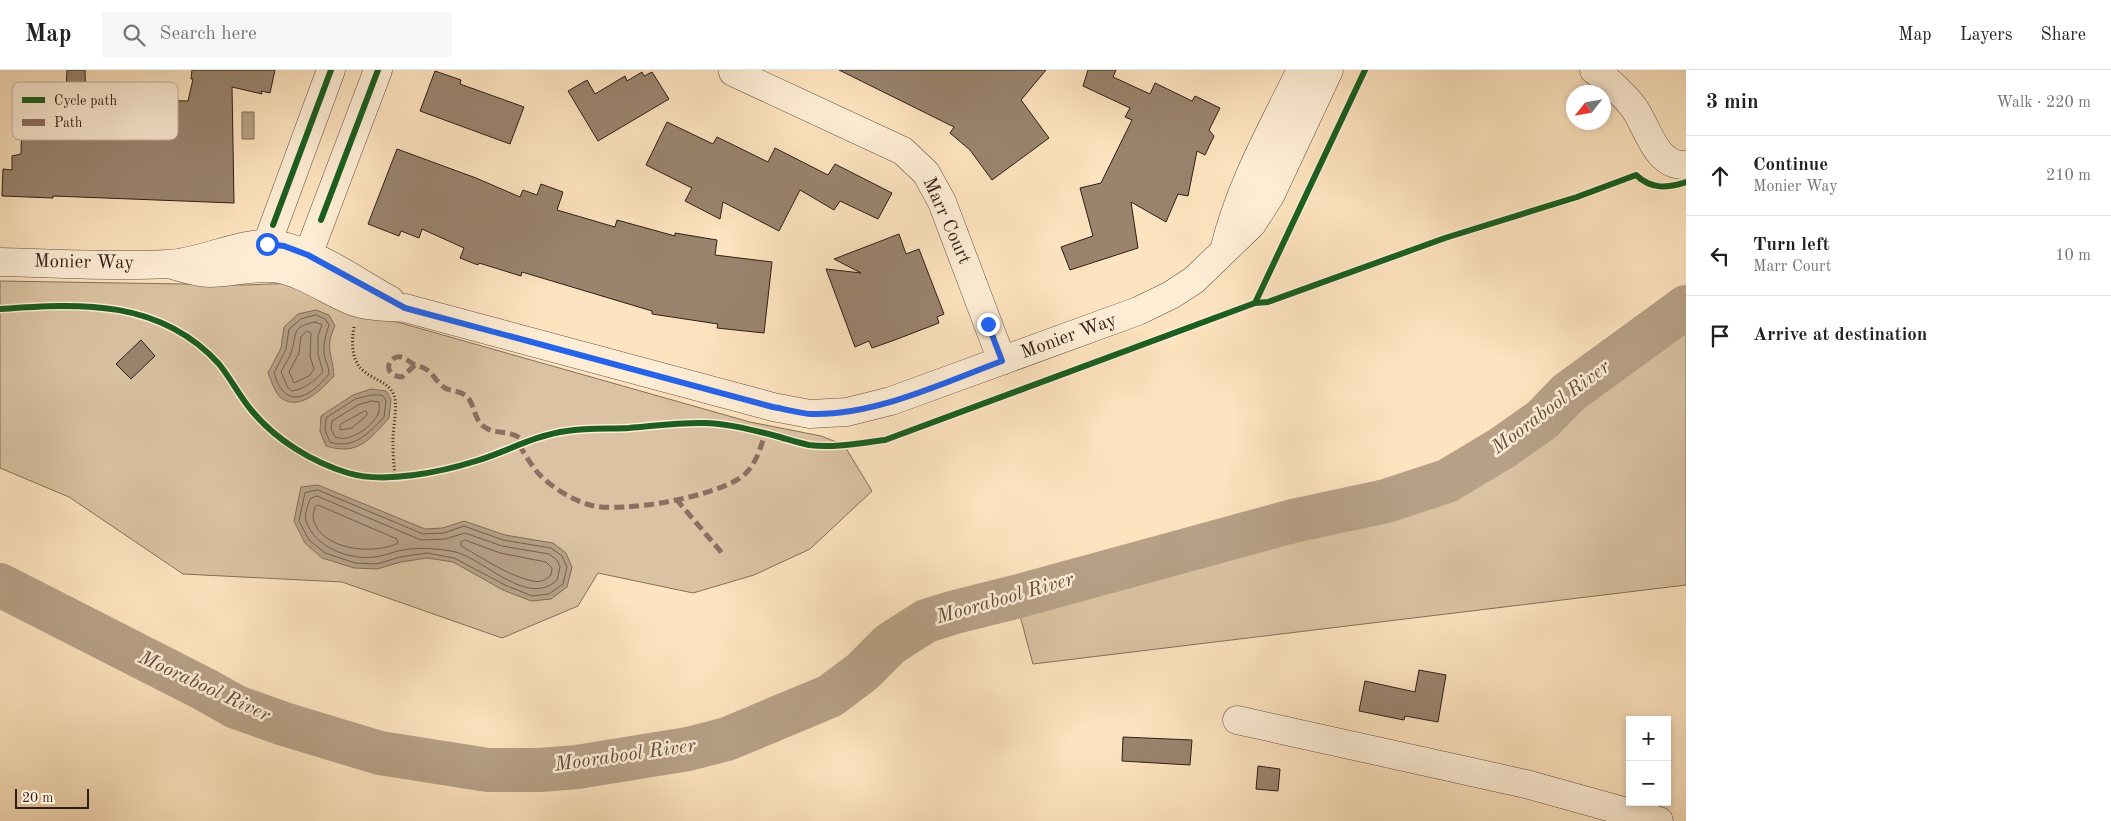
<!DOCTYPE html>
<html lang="en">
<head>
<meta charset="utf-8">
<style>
  body { margin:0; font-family:"Old Standard TT",serif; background:#f6f6f6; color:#202124 }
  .controls { position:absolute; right:15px; bottom:15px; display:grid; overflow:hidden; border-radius:0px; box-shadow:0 2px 8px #0003 }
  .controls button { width:45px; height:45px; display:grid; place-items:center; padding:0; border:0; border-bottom:1px solid #e0e0e0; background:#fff; color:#202124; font:25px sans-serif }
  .compass { position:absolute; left:1566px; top:15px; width:45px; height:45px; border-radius:50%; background:#fff; box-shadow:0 2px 8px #0003; rotate:239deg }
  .scale { position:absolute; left:15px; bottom:12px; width:74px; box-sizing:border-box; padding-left:5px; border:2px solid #2f1e17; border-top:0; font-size:14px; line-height:18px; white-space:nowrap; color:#2f1e17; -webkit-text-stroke:4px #feedd5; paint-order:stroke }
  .stop { position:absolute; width:15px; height:15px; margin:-11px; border:4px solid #2563eb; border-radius:50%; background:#fff }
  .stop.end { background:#2563eb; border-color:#fff; box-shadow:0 1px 5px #0008 }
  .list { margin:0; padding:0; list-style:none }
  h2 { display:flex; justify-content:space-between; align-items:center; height:65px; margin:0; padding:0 20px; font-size:21px }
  h2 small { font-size:16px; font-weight:400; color:#757577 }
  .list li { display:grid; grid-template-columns:32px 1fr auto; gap:15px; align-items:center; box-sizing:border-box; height:80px; padding:0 20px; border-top:1px solid #e0e0e0 }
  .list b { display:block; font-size:19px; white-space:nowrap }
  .list p { margin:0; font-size:16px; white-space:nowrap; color:#757577 }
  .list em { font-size:16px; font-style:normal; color:#757577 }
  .icon { flex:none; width:28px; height:28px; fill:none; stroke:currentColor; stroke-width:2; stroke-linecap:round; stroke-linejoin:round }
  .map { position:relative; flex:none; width:1686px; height:751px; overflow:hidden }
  header { display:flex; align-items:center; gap:30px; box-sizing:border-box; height:70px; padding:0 25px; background:#fff; border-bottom:1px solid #e0e0e0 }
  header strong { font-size:24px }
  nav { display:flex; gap:28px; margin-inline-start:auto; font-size:18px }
  .search { width:350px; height:45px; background:#f6f6f6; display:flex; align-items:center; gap:12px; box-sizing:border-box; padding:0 18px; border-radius:0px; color:#757577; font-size:19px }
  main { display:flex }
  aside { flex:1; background:#fff }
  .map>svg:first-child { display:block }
  .green { fill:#dac2a2; stroke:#84705c }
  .water { fill:#b7a086; stroke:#816c5a }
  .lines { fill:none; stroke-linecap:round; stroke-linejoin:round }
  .shore { stroke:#735f4e; stroke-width:1 }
  .river { stroke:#b7a086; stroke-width:44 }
  .building { fill:#9a846e; stroke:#2f1e17 }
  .minor-casing { stroke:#624f41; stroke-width:29 }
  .path { stroke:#2f1e17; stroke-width:3; stroke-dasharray:1 2.5; stroke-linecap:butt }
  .minor { stroke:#feedd5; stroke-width:28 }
  .quiet { stroke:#8d6e63; stroke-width:5; stroke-dasharray:10 5; stroke-linecap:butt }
  .cycleway-casing { stroke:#feedd5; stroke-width:9 }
  .cycleway { stroke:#1b5e20; stroke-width:6 }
  .route { stroke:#2563eb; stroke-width:6 }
  .labels { text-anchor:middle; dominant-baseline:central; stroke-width:5; stroke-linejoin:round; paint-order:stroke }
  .street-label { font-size:19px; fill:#2f1e17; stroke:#feedd5 }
  .water-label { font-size:20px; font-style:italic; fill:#5f4c3e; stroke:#feedd5 }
  .key { fill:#feedd5; stroke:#c0af9c; stroke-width:1 }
  .key-label { font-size:14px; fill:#2f1e17 }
</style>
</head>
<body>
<header>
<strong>Map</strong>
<div class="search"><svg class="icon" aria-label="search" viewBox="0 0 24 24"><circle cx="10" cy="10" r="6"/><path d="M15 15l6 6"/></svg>Search here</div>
<nav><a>Map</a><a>Layers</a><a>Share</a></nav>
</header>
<main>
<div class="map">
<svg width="1686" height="751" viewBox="0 0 1686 751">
  <rect width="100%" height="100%" fill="#fde3bf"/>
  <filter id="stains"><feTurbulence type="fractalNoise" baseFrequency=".004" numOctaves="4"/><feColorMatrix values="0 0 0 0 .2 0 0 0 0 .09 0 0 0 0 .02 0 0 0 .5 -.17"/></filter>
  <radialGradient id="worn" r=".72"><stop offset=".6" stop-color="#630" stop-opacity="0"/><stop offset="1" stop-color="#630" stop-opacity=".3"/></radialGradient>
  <!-- green -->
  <path class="green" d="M 0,211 L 246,215 L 295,213 L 337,235 L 750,352 L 821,366 L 844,375 L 872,421 L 810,479 L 754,505 L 693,523 L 598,503 L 578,536 L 502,568 L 342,512 L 183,504 L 69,427 L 0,398 Z
    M 1686,238 L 1686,515 L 1033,594 L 1015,527 L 1293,451 L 1386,431 L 1447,411 L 1502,378 L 1614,265 Z"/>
  <!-- water -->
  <path class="water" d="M 242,42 L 254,42 L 254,69 L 242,69 Z
    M 316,240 L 329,245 L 335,256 C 324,278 333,285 334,306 C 322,319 300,342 281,328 C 275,323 271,310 268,303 L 281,278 L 284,257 L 298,244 Z
    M 371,319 L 386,321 L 391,329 L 389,348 C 369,370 358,386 326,376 L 320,361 L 321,346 L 353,325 Z
    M 318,415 L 425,459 L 443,458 L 464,451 L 505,465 L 553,473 L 566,483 L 572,497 L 567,517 L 551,529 L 531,531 L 503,520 L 453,492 L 427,488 L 401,492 L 377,499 L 354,498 L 322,488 L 305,473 L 294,451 L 301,417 Z"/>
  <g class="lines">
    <!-- shore -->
    <path class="shore" d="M 316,245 L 325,249 L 329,255 C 326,264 323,274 324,284 C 325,291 329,296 329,304 C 310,328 285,341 274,303 L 286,279 L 289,259 L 301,249 Z
      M 315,252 L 322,255 L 318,265 L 318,284 L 323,302 C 314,311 305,319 292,321 L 288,318 L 281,302 C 284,295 290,288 292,280 C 297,261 292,257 315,252 Z
      M 307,261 L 311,263 L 310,286 L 314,299 L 309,306 L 294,313 L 289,302 L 299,283 L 301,267 Z
      M 372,325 L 382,325 L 386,330 L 384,347 C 369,363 353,380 330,372 L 325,360 L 326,348 L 355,329 Z
      M 372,331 L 379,332 C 379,336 380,341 378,344 C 371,358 349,373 335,367 L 331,359 L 332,351 L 358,335 Z
      M 365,341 L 367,342 L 367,345 L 352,358 L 340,360 L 340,355 Z
      M 318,420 L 423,464 L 444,463 L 464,456 L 503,470 L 551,478 L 562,486 L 567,497 L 563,514 L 549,524 L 532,526 L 505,515 L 454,488 L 427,483 L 400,487 L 377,494 L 355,493 L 325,483 L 309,470 L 299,451 L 305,423 Z
      M 317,426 L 421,470 L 445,469 L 465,463 L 502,476 L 549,484 L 557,490 L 560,497 L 557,510 C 526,539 483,486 451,481 C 432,478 416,477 398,481 C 390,483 383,486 375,487 C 349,490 315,478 306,451 C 304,445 308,435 310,429 Z
      M 318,435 L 397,469 L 398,473 C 375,485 320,481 313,448 C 313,445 314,440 315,437 Z
      M 465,470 L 500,483 L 546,492 L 552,498 L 551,505 C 546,510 540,513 533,511 C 508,506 483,488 461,476 L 461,472 Z"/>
    <!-- river -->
    <path class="river" d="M 0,515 L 204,619 L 236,637 L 284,654 L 380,683 L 488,700 L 540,700 L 577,697 L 688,679 L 727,669 L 830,626 L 862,602 L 890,574 L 926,551 L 955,542 L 1015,527 L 1293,451 L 1386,431 L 1447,411 L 1502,378 L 1542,350 L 1568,323 L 1686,237"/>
  </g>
  <!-- building -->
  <path class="building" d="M 67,0 L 85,0 L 86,35 L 142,36 L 142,30 L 188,31 L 193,9 L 191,9 L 192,0 L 275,0 L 270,23 L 261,21 L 262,24 L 232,17 L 234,133 L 53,126 L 53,128 L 2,126 L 3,99 L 12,100 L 12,86 L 21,84 L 22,45 L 65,47 Z
    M 839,0 L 1046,0 L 1021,30 L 1049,68 L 992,110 L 970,80 L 950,63 L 954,57 Z
    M 1088,0 L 1116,0 L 1113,7 L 1150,24 L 1155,13 L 1192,31 L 1195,26 L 1220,38 L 1209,60 L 1214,66 L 1205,85 L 1197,81 L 1188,126 L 1178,124 L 1166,152 L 1131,132 L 1138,178 L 1070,200 L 1061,177 L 1093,166 L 1080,118 L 1101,113 L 1132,50 L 1125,47 L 1130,38 L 1083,16 Z
    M 435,1 L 461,10 L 460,14 L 524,37 L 510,74 L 420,41 Z
    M 642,2 L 644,6 L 652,2 L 669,29 L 598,71 L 568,21 L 587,10 L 595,24 L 625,6 L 627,11 Z
    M 667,52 L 713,74 L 717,67 L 768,92 L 775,78 L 828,105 L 835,94 L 892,123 L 878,149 L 840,131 L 834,140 L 800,120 L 779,161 L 723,132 L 720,149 L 685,131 L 692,118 L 646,95 Z
    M 397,79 L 476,108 L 520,127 L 523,120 L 537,125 L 541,114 L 563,122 L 557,140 L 615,157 L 617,150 L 675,166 L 675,163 L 717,170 L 715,185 L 772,192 L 764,263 L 717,258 L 718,254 L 652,244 L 652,241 L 522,202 L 521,206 L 479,193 L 478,195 L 460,188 L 464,178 L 422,159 L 419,168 L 401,161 L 399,166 L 368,154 Z
    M 899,164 L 906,184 L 919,179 L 944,244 L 937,247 L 939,253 L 892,271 L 872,278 L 869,271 L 855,277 L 826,199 L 861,203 L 834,189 Z
    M 141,270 L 155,286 L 131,309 L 116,294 Z
    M 1419,600 L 1446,605 L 1438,652 L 1405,646 L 1404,650 L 1359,641 L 1365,611 L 1415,622 Z
    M 1123,667 L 1192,670 L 1190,695 L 1122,691 Z
    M 1258,696 L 1280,699 L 1278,721 L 1256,719 Z"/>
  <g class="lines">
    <!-- minor casing -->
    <g class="minor-casing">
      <path id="minor" d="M 1594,0 C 1609,11 1622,22 1634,38 C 1648,57 1655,97 1686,95
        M 733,2 L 903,81 L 926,103 L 942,132 L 1002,291
        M 1224,181 C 1239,117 1272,59 1301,0
        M 269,191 L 267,174 L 331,0
        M 0,192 C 55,193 112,197 167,194 C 204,193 241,169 278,175 C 319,183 355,211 390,230
        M 169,194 C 182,198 196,203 210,203 C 233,203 256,195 279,199 C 305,204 327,221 352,231 C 369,237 387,237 405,238 L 773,337 L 810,344 L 847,342 L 891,331 L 1138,241 L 1171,225 L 1194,210 L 1252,154 L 1270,126 L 1329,0
        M 298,200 L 308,185 L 378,0
        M 1237,650 L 1526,714 L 1659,751"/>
    </g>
    <!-- path -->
    <path class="path" d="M 354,257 C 344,317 389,300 395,329 C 397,344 392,361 393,376 C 393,386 394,396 395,406"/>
    <!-- minor -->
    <use href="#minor" class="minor"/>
    <!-- quiet -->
    <path class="quiet" d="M 415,295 C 411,293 405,288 401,287 C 387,285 382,306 402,307 L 415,295 C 434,299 432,309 445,318 C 452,322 463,320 469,329 C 475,338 474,348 483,356 C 498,367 509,357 525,372
      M 519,375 C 525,384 531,395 538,403 C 551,417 572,430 590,435 C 621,444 722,426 745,404 C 756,394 761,377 765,363
      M 676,429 L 722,483"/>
    <!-- cycleway casing -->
    <g class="cycleway-casing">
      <path id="cycleway" d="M 321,150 L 378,0
        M 273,155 L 331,0
        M 1255,233 L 1268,232 L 1445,168 L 1577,127 L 1636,105 C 1652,120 1667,118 1686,112
        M 0,239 C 80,233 160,229 219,294 C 231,309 240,327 252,341 C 276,370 312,392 348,403 C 384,414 441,402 476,391 C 506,382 535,365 567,361 C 587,358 609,359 629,358 C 654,356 681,352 706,353 C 730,354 753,360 776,366 C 787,369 798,373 809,375 C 835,378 860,373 885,370 L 1255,233 L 1365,0"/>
    </g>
    <!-- cycleway -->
    <use href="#cycleway" class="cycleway"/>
  </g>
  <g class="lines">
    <!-- route -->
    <path class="route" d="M 267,174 L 284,176 L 308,185 L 405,238 L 773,337 C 785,339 798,343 811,344 C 874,346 943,313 1002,291 L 988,254"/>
  </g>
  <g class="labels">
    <!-- street labels -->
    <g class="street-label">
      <text transform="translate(946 151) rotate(66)">Marr Court</text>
      <text transform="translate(84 193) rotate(1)">Monier Way</text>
      <text transform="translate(1069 267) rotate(-20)">Monier Way</text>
    </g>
    <!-- water labels -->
    <g class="water-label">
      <text transform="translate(1551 338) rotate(-37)">Moorabool River</text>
      <text transform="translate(1005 529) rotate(-16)">Moorabool River</text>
      <text transform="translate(204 617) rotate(25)">Moorabool River</text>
      <text transform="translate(625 686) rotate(-8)">Moorabool River</text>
    </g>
  </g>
  <!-- legend -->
  <rect x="12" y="12" width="166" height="58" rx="8" class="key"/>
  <rect x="22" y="27" width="23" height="6" fill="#1b5e20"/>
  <rect x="22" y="49" width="23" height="7" fill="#8d6e63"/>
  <g class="key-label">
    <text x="54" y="35">Cycle path</text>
    <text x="54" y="57">Path</text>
  </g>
  <rect width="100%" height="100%" filter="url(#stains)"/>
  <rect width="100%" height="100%" fill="url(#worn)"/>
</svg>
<div class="controls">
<button>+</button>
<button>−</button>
</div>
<svg class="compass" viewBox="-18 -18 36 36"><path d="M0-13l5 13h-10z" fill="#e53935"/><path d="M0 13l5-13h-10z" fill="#757577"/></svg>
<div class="scale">20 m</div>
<div class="stop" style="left:267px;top:174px"></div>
<div class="stop end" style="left:988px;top:254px"></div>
</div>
<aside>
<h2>3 min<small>Walk · 220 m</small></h2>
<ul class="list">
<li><svg class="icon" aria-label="ahead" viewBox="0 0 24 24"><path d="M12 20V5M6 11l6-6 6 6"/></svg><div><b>Continue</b><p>Monier Way</p></div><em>210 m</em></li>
<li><svg class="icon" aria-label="left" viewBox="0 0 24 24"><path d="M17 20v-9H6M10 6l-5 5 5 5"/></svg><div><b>Turn left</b><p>Marr Court</p></div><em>10 m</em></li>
<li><svg class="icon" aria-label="arrive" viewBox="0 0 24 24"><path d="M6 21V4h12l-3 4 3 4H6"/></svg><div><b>Arrive at destination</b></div></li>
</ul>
</aside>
</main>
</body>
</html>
